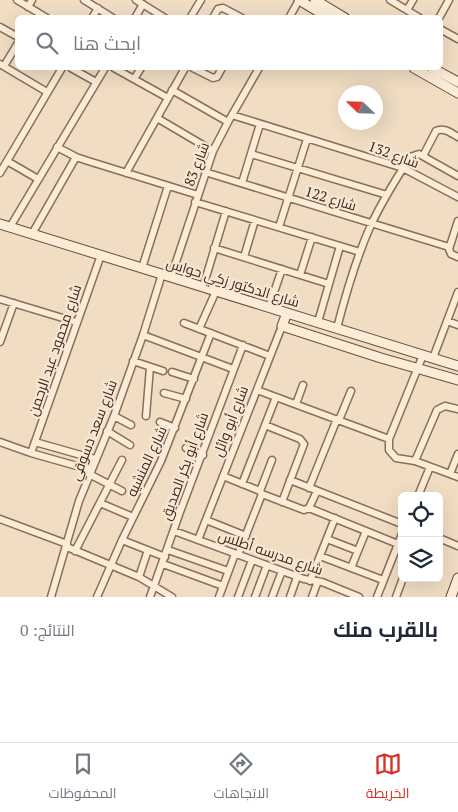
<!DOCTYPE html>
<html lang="ar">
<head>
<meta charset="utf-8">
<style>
  body { margin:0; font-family:"PT Serif",Cairo,serif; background:#f6f6f7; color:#1f2937; direction:rtl }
  .controls { position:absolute; right:15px; bottom:15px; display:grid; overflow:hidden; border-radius:8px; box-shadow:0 5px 20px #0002 }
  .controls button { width:45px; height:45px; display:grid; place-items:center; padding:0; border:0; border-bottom:1px solid #e0e1e3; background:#fff; color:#1f2937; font:25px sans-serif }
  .compass { position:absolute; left:338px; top:85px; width:45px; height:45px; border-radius:50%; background:#fff; box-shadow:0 5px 20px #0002; rotate:293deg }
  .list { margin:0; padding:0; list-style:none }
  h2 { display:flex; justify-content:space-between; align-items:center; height:65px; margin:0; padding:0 20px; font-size:21px }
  h2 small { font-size:16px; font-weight:400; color:#747a83 }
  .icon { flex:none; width:28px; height:28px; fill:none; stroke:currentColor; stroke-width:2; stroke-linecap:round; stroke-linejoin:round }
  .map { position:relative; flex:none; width:458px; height:597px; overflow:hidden; direction:ltr }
  .search { position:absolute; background:#fff; box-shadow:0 5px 20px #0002; left:15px; right:15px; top:15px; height:55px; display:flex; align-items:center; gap:12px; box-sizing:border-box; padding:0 18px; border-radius:8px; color:#747a83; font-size:19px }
  .sheet { height:145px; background:#fff }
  nav { display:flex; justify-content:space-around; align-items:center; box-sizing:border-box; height:70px; border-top:1px solid #e0e1e3; background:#fff; font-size:14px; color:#747a83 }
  nav a { display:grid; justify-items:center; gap:2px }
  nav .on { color:#d93025 }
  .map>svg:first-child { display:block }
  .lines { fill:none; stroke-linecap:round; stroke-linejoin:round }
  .street-casing { stroke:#8b6e59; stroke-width:9 }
  .secondary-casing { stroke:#6d4f3c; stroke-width:11 }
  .street { stroke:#faecd7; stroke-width:6 }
  .secondary { stroke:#faecd7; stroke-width:9 }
  .labels { text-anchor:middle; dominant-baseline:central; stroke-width:4.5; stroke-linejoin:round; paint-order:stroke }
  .street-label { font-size:14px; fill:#3b281e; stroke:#f7e8d3 }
</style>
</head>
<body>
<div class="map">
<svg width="458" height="597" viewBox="0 0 458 597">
  <rect width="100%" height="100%" fill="#f0ddc3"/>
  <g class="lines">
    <!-- street casing -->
    <g class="street-casing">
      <path id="street" d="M 17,0 L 47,18
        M 84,0 L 113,18
        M 136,0 L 165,18
        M 390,0 L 420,18
        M 28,7 L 32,0
        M 407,10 L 413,0
        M 92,18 L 98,8
        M 135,18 L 143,4
        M 190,18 L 201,0
        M 213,18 L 218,9 L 223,8 L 242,18
        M 289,18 L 299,0
        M 439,18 L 449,0
        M 0,27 L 18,37
        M 440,29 L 458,39
        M 0,64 L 47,92
        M 4,66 L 18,43
        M 71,68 L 96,82
        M 114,68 L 168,98
        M 193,68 L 213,78 L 217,77 L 222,68
        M 134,79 L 141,68
        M 172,90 L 228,122
        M 232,115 L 403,168 L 458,197
        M 157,118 L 213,151
        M 57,147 L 76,157 L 88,161 L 198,195
        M 251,154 L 387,195
        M 423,156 L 436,131 C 444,127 451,133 458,137
        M 7,161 L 38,179
        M 205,172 L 449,247
        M 0,173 L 62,68
        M 126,173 L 185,68
        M 242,183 L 260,124
        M 195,202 L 360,252
        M 458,221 L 449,249 L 451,254 L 458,257
        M 10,227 L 105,68
        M 279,227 L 307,139
        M 32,234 L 76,157
        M 214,248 L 329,284
        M 244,257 L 255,220
        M 142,268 L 168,186
        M 300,275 L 312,237
        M 171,277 L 213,151 L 228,122 L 259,68
        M 203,287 L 226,211
        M 0,299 L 76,322
        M 269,307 L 282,269
        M 447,321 L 458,325
        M 318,322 L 340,246
        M 184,323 L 270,356
        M 337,328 C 346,293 356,258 371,225 C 382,201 396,179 410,157 L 419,154 L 458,176
        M 199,329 L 216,291
        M 143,335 L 233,369
        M 0,342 L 14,303
        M 423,355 L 389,439 L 389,450 L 396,458 L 415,461 L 458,477
        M 433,358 L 458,292
        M 133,361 L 163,371
        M 172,372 L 194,379
        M 257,390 L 389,439
        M 164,393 L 186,399
        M 296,404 L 303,385
        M 114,416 L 131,425
        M 146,416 L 150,367
        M 339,420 L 351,391
        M 160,422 L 175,428
        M 265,425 L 300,439 L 304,444 L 282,502
        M 107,431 L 130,445
        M 0,442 L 31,453 L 91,470
        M 35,442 L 95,459
        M 186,448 L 203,455
        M 31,453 L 101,255
        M 415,461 L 437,410 L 445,406 L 458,409
        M 89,474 L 122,491
        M 450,474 L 458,454
        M 223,476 L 260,491 L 262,494 L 238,555
        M 290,480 L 402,524
        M 242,484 L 276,397
        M 309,488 L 337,419
        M 260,491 L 272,460
        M 262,494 L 304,510 L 309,508 L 317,491
        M 418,496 L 430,467
        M 100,503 L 133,517
        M 309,508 L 398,544
        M 0,519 L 67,544
        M 206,520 L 246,536
        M 174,531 L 304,579 L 322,582 L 359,597
        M 439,538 L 458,546
        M 327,539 L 358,551
        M 122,540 L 165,557
        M 198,540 L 282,326
        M 67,547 L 139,577 L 172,597
        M 168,550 L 228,571
        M 75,551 L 122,460
        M 320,556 L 383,580
        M 163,564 L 223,586
        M 351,568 L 366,531
        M 139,577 L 148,550
        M 310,581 L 335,518
        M 51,597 L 79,501 L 114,416 L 143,335 L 162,274
        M 97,597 L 122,540 L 161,461 L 211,333
        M 150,597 L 180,512 L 243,345
        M 219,597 L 235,554
        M 238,597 L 252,560
        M 255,597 L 267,565
        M 272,597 L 282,571
        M 290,597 L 297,577
        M 312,597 L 318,581
        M 377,597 L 402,534
        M 396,597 L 403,578"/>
    </g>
    <!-- secondary casing -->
    <g class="secondary-casing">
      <path id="secondary" d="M 299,0 L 329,18
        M 315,0 L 345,18
        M 414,68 L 458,93
        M 432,68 L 458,82
        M 0,224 L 458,366
        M 287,313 L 282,326 L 381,358 L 458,380
        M 451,597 L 458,578"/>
    </g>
    <!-- street -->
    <use href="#street" class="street"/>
    <!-- secondary -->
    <use href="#secondary" class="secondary"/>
  </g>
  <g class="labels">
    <!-- street labels -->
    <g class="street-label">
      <text transform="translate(394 154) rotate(20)">شارع 132</text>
      <text transform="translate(196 164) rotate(-69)">شارع 83</text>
      <text transform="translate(331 198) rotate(17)">شارع 122</text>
      <text transform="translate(233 282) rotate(17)">شارع الدكتور زكي حواس</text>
      <text transform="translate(54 350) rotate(-71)">شارع محمود عبد الرحمن</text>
      <text transform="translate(230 421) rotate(-69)">شارع أبو وائل</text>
      <text transform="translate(93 430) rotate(-69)">شارع سعد دسوقي</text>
      <text transform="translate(146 461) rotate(-65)">شارع المنشيه</text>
      <text transform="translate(184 466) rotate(-70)">شارع أبو بكر الصديق</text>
      <text transform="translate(271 552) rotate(19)">شارع مدرسه أطلس</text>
    </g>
  </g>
</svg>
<div class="controls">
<button><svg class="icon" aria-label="locate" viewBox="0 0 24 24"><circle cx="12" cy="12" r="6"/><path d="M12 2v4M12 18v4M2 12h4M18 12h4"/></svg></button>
<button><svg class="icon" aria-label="layers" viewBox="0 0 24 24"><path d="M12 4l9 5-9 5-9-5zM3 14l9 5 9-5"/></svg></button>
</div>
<svg class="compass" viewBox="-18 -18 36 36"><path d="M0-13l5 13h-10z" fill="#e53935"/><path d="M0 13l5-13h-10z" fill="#747a83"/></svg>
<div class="search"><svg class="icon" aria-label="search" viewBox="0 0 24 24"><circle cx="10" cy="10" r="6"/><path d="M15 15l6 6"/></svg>ابحث هنا</div>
</div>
<section class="sheet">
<h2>بالقرب منك<small>النتائج: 0</small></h2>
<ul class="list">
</ul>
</section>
<nav>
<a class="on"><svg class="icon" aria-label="map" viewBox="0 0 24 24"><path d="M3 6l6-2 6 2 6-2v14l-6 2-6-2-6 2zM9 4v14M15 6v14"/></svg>الخريطة</a>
<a><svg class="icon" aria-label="directions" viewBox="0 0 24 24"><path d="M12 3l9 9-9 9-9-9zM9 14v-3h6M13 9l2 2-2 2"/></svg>الاتجاهات</a>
<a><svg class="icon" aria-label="saved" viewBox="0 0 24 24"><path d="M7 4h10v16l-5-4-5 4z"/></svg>المحفوظات</a>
</nav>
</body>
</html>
